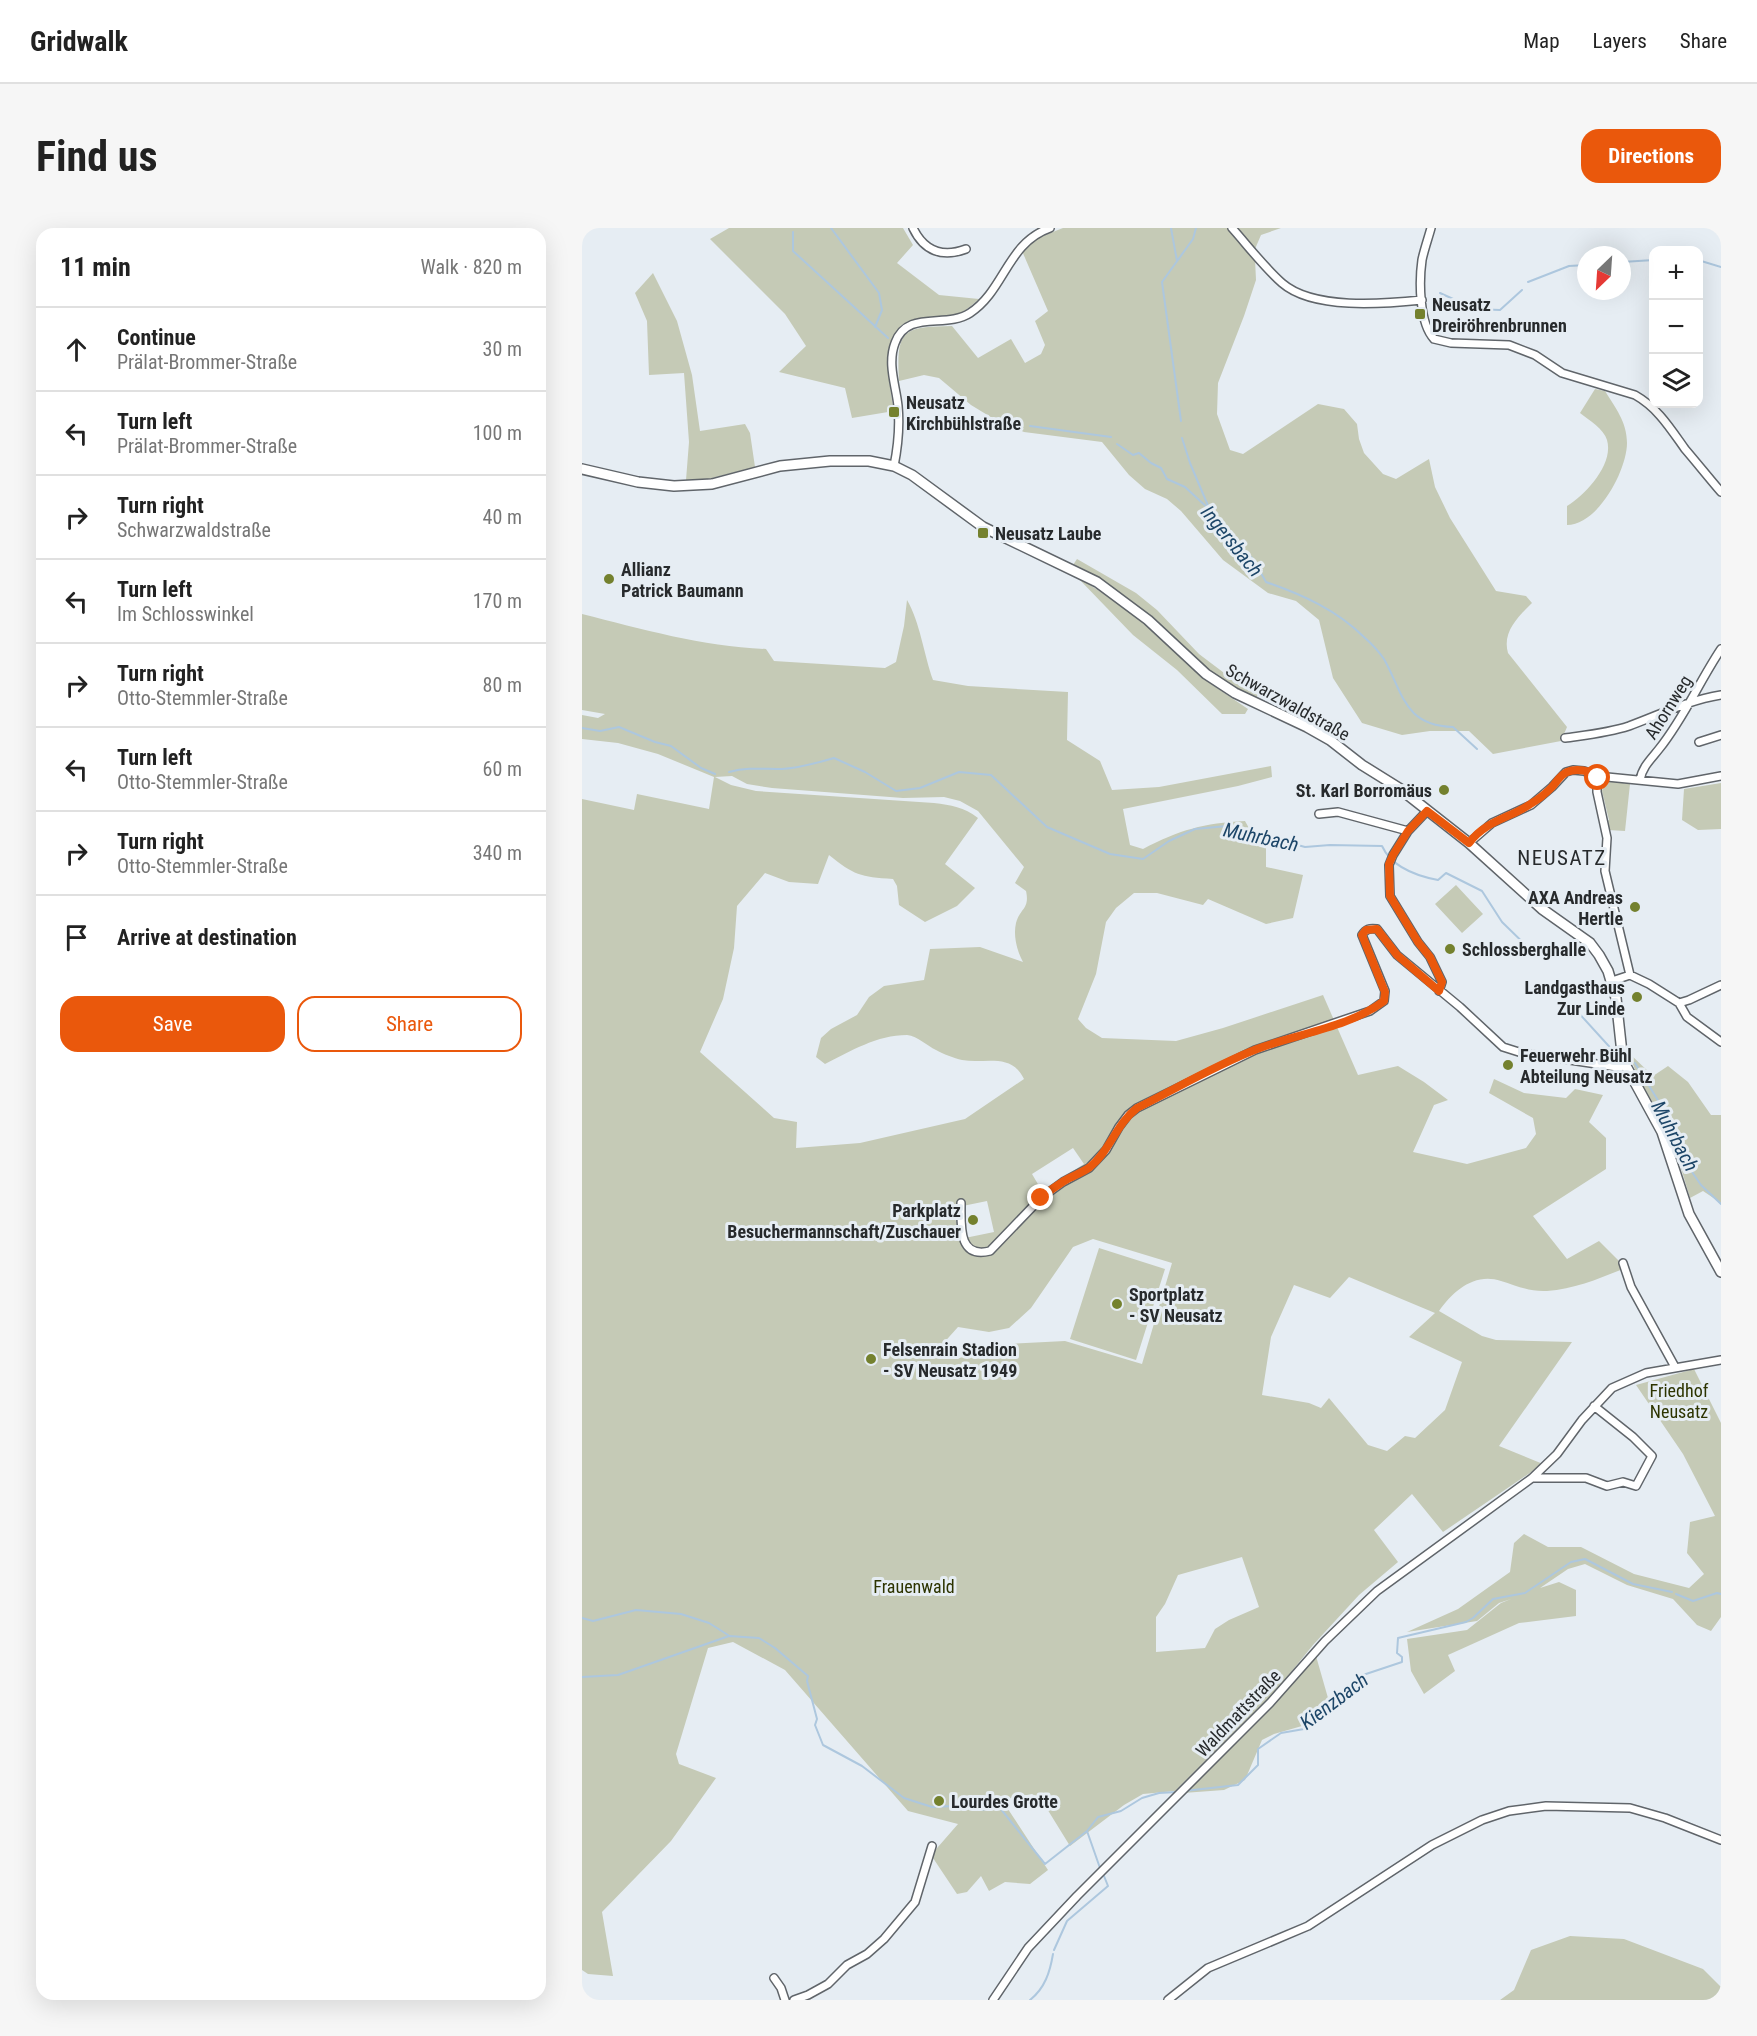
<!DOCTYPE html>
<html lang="en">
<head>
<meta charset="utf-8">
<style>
  body { margin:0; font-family:"Roboto Condensed",sans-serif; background:#f6f6f6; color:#222 }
  .controls { position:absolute; right:18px; top:18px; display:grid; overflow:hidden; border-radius:12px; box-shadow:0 6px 24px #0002 }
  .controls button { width:54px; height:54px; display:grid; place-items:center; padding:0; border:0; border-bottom:2px solid #e0e0e0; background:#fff; color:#222; font:30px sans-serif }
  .compass { position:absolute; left:995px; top:18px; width:54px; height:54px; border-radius:50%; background:#fff; box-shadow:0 6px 24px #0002; rotate:205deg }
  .stop { position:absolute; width:18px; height:18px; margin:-14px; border:4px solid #ea580c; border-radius:50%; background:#fff }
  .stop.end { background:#ea580c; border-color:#fff; box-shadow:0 2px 6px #0008 }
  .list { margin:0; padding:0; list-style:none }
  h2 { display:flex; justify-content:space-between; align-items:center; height:78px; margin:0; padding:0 24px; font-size:26px }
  h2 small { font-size:20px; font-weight:400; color:#767676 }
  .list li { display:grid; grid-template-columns:39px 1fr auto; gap:18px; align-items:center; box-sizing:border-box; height:84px; padding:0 24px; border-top:2px solid #e0e0e0 }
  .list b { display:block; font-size:22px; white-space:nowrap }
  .list p { margin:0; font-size:20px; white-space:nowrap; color:#767676 }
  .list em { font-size:20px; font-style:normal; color:#767676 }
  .actions { display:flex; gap:12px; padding:18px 24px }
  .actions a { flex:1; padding:14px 0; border:2px solid #ea580c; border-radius:18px; text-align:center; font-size:21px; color:#ea580c }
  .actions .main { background:#ea580c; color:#fff }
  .icon { flex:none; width:33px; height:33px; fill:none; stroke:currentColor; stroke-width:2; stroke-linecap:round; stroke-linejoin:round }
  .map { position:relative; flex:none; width:1139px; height:1772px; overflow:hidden; border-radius:18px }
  header { display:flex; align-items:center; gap:36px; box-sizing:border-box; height:84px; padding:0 30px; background:#fff; border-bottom:2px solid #e0e0e0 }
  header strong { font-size:28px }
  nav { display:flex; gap:33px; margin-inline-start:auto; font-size:21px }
  .intro { display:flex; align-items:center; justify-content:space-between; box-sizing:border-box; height:144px; padding:0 36px }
  h1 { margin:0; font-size:42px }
  .button { padding:15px 27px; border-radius:18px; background:#ea580c; color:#fff; font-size:21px; font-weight:700 }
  main { display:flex; gap:36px; padding:0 36px }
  aside { flex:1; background:#fff; border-radius:18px; box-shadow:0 6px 24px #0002 }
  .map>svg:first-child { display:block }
  .green { fill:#c5cab6; fill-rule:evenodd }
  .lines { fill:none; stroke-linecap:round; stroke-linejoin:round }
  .stream { stroke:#adc7de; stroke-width:2 }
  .minor-casing { stroke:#60656a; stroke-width:10 }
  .secondary-casing { stroke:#60656a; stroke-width:12 }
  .minor { stroke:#fff; stroke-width:7 }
  .secondary { stroke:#fff; stroke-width:9 }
  .route { stroke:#ea580c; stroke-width:8 }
  .poi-dot { fill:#74812e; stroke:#e6edf3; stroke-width:2 }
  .labels { text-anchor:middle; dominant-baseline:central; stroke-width:6; stroke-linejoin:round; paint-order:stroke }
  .poi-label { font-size:18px; font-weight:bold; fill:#272a2c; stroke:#e6edf3; text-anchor:start }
  .street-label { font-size:18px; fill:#272a2c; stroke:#e6edf3 }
  .park-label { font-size:18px; fill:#2d3400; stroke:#e6edf3 }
  .water-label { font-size:20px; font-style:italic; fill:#1d4668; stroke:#e6edf3 }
  .quarter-label { font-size:21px; letter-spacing:1.5px; fill:#272a2c; stroke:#e6edf3 }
</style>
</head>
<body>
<header>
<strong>Gridwalk</strong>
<nav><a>Map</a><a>Layers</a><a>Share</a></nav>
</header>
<div class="intro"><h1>Find us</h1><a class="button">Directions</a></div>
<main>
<aside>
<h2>11 min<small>Walk · 820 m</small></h2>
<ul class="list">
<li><svg class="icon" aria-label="ahead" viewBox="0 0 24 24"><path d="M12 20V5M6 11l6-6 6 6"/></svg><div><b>Continue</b><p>Prälat-Brommer-Straße</p></div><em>30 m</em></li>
<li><svg class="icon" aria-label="left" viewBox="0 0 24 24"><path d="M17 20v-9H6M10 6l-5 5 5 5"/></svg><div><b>Turn left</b><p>Prälat-Brommer-Straße</p></div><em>100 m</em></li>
<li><svg class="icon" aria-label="right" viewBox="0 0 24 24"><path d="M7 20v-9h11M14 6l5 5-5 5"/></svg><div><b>Turn right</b><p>Schwarzwaldstraße</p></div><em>40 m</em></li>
<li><svg class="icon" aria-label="left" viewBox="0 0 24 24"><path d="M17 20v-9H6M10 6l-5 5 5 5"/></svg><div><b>Turn left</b><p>Im Schlosswinkel</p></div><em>170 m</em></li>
<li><svg class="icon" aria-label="right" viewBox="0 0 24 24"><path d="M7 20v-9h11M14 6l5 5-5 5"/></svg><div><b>Turn right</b><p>Otto-Stemmler-Straße</p></div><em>80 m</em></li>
<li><svg class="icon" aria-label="left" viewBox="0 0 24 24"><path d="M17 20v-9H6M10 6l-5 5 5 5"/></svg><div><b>Turn left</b><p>Otto-Stemmler-Straße</p></div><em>60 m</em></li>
<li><svg class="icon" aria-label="right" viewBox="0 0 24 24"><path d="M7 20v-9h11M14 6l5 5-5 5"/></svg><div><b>Turn right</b><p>Otto-Stemmler-Straße</p></div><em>340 m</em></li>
<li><svg class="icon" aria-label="arrive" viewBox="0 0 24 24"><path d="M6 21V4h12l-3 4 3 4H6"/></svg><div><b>Arrive at destination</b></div></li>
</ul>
<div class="actions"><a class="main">Save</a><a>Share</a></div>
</aside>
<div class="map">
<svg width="1139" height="1772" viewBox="0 0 1139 1772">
  <rect width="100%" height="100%" fill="#e6edf3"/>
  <!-- green -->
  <path class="green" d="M 147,0 L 321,0 L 331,17 L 315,35 L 357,67 L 397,71 C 374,91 375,88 346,89 C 293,91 306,147 312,183 L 270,190 L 263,160 L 197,144 L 224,118 L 203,86 L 128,11 Z
    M 481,0 L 645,0 L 673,31 L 674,52 L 662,88 L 636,155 L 635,186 L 648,222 L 661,226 L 736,176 L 762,181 L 775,196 L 777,211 L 782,225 L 801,246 L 814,251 L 847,231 L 853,259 L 868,290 L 914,363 L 944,368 L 950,375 C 936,389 920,404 926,425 L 985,499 L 979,513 L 911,526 L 887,503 L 848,503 L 820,507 L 780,495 L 751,450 L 737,392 L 714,373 L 686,365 L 641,332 L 599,283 L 585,271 L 563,261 L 547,247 L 520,214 L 442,204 L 412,191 L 389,177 L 357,150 L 342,147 L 317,153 C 314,101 321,99 370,98 L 396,130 L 429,111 L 443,135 L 459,126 L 463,117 L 453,93 L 466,83 L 440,23 L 453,11 Z
    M 655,0 L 699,0 L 679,7 L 673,21 Z
    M 71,45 L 95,93 L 110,147 L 118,203 L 163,196 L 168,205 L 173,239 L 126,251 L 104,252 L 107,214 L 102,145 L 67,147 L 65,93 L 53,65 Z
    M 1013,161 L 1023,163 C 1033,179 1045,194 1045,215 C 1045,242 1016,297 985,297 L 985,278 C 1004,266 1032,236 1025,212 C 1022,201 1007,192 998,185 Z
    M 495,331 L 554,365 L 575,382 L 617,426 L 658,457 L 676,467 L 673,472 C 645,459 621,438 598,417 C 588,408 579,397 568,388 C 544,368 518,352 491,337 Z
    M 495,349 L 519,364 L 566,398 L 626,454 L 666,481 L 663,486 L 640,486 L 595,442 L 551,407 Z
    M 325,372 C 338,394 342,427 351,452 L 386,458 L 486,464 L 485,512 L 518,533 L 530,562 L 577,559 L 689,538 L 690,549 L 656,558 L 541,581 L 548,617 L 561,621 C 597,602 622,595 663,593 L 668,602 L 684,608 L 684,639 L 721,647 L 711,690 L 684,696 L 626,671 L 621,677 L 575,665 L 552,665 L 534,680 L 524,694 L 514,746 L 496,791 L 504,800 L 520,810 L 594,813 L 641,800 L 741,767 L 776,847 L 816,838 L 842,854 L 866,872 L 852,877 L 831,924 L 885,936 L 944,920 L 954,906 L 951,890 L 907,865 L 912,851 L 942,865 L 984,870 L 993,861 L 1021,867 L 1007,894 L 1024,910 L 1024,941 L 951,988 L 985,1031 L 1017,1013 L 1039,1035 L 1041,1041 C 1016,1051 992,1061 965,1063 C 948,1064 935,1058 919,1053 C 893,1044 871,1063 857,1083 L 900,1108 L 914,1112 L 990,1114 L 917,1218 L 961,1236 L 861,1304 L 830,1266 L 792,1302 L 816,1334 L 777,1367 L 731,1417 L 693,1464 L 593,1563 L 561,1566 L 542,1577 L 488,1618 L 459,1571 L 450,1566 L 420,1572 L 466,1642 L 448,1656 L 423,1654 L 407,1663 L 399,1648 L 385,1664 L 375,1666 L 349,1627 L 376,1596 L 326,1583 L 203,1442 L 151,1414 L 126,1420 L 94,1526 L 97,1536 L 134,1550 L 89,1613 L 20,1684 L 31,1748 L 6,1746 L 0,1742 L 0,571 L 52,582 L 55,566 L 127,581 L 132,549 L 76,526 L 36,515 L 0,511 L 0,487 L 16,490 L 23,486 L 0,482 L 0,386 C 60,401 122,419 184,421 L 192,433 L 303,440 L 314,434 L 322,398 ZM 150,548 L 165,556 L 190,560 L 321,570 L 362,569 L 378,573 L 396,583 L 442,639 L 433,655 L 444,663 C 448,681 438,680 434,695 C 431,708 435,723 441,734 L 398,719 L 348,721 L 342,752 L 302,758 L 287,769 L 275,787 L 249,801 L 239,810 L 234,829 L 243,836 C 269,823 295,807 325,807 C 336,808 345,818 354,822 C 361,826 372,830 380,832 C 404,836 429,824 442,851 L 383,891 L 278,915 L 214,920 L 215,894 L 192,890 L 118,824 L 141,771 L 152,720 L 155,678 L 183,645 L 207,654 L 236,656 L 247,627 C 272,647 278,649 311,651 L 315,658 L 317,677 L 343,694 L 375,678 L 393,660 L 363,636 L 396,590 C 382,579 369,577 352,575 L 174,563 L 149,557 L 133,549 ZM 491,920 L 502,936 L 460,963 L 450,946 ZM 405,973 L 412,1004 L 378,1011 L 371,980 ZM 511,1011 L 590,1035 L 560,1136 L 483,1113 L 426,1116 L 374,1131 L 358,1119 L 376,1099 L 407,1104 L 427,1100 L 449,1080 L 491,1019 ZM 767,1049 L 853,1085 L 827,1109 L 880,1134 L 863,1182 L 833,1210 L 823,1208 L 805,1223 L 786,1217 L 747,1170 L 739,1180 L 727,1175 L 680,1167 L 689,1109 L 712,1057 L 748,1070 ZM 660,1329 L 677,1379 L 647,1392 L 633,1401 L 623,1420 L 574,1424 L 574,1389 L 583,1376 L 596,1347 Z
    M 1028,553 L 1048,556 L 1043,603 L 1026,602 L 1025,593 L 1027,592 L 1020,563 L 1022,556 Z
    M 1139,555 L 1139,601 L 1116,602 L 1100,592 L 1102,561 Z
    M 874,657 L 901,686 L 880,705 L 853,676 Z
    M 1048,826 L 1071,848 L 1086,838 L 1106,854 L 1129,887 L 1139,887 L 1139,975 L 1121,963 L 1108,970 C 1100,943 1092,915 1079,889 C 1068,868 1053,849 1048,826 Z
    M 517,1020 L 583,1041 L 554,1132 L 488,1111 Z
    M 1112,1141 L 1139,1195 L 1139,1389 L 1129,1403 L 1115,1397 L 1091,1371 L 1045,1357 L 1003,1336 L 986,1341 L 958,1360 L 977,1354 L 994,1362 L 994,1388 L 937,1395 L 866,1427 L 873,1443 L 842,1466 L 829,1443 L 825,1411 L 885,1402 L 919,1375 L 929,1371 L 917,1375 L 895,1393 L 825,1404 L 876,1381 L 928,1344 L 932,1315 L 942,1306 L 966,1319 L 999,1319 L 1052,1346 L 1107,1360 L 1122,1346 L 1105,1325 L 1108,1294 L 1133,1288 L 1101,1226 L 1054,1157 Z
    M 734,1428 L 746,1470 L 720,1498 L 692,1506 L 680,1512 L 663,1552 L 642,1562 L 601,1565 L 681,1488 Z
    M 988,1708 L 1042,1711 L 1121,1741 L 1139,1759 L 1139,1772 L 918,1772 L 932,1762 L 949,1722 Z"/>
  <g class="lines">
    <!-- stream -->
    <path class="stream" d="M 249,0 L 297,65 L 300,82 L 293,99
      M 589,0 L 595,33
      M 211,4 L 211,23 L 306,110
      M 1116,32 L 1139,39
      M 1040,34 L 1072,32
      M 946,54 L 987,38 L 1004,37
      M 858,65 L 893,81 L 918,82 L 940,62
      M 599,193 L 580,54 L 611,11 L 614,0
      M 448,198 L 529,209
      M 600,210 L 608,235 L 627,280
      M 535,216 L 551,227 L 557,225 L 569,235 L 579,240 L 585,251 L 603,259 L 628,282 L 648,309 L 671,331 L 684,354 C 721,367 755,382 783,410 C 790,416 797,424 802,431 C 822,467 822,497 871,499 L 895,521
      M 0,500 L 18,503 L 37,499 L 73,514 L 89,518 L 119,540 L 133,546
      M 147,544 C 166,539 180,541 200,541 C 218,540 235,535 252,530 L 283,544 L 314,563 L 338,560 L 377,544 L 409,547 L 465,599 L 528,626 L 561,631 L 587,613 L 613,601 L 645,598 L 723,619 L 748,617 L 800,618 C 810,640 835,648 856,652 L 864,645 L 900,663 L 920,694 L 956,729
      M 994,782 L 1034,826
      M 1053,835 L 1098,908 L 1108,941 L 1119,957 L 1139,976
      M 1094,1366 L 1111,1373 L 1135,1365 L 1139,1366
      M 0,1390 L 11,1393 L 54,1382 L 99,1386 L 127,1395 L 146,1407
      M 0,1449 L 36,1447 L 147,1408 L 177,1410 L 193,1420 L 226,1448 L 225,1453 L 235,1491 L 233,1497 L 241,1517 L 280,1538 L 322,1570 L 350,1579 L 373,1578 L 397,1582 L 418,1580 L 463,1636 L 505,1603
      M 602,1563 L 656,1557 L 676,1537 L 676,1521 L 699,1505 L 722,1501 L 778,1448 L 820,1434 L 820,1429 L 815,1425 L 816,1410 L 884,1394 L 891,1390 L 911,1371 L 943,1365 L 989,1334 L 1003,1331 L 1051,1356 L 1090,1364
      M 518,1640 L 505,1603 L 516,1589 L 539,1583 L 560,1570 L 577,1565 L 595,1564
      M 472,1722 L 485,1693 L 526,1658 L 522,1648
      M 448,1772 C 463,1760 468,1744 471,1726"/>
    <!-- minor casing -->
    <g class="minor-casing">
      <path id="minor" d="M 331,0 C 342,23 360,30 384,21
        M 650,0 C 666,18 682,39 700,55 C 731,82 801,76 840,72
        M 849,0 C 846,11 842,22 840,32 C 837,53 837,95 852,111 L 869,115 L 927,117 L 953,127 L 980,145 L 1053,167 C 1076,180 1088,200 1103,221 C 1115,235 1127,250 1139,264
        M 312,238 C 316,218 318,199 316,178 C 314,158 305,136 313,115 C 325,81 364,101 388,85 C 423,62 425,15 468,0
        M 983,510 C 1004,507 1026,505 1047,498 C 1077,487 1107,472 1139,467
        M 1117,514 L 1139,507
        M 1015,548 L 1015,564 L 1025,610 L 1023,643 L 1048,747
        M 1058,552 C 1060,539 1070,530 1077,521 C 1102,490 1117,454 1139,421
        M 845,583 L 826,603 L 811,627 L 807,637 L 808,668 L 836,714 L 848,729 L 860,754 L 857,763
        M 737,586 L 756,584 L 826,603
        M 887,615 L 910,595 L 949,577 L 970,559 L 984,544 L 991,542 L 1002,543 L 1015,548 L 1096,556 L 1139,548
        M 1030,753 L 1048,747 L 1067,756 L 1097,775 L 1105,789 L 1139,814
        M 1097,775 L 1107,772 L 1139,757
        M 379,975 C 379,998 376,1031 408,1023 L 459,970 L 481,954 L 507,940 L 524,922 L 537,899 L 546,887 L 555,880 L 673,822 L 788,783 L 802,773 L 803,763 L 780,707 C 784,701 787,700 795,701 L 815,727 L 878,779 L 921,819 L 940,825 L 1035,839 L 1044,838
        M 1041,1035 L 1049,1059 L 1093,1139
        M 950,1250 L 1004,1250 L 1025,1258 L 1041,1254 L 1054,1258 L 1070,1228 L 1051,1209 L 1012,1178
        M 192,1750 L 199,1760 L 203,1772
        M 212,1772 L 226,1767 L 246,1756 L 265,1737 L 285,1726 L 302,1711 L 333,1674 L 350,1618
        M 411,1772 L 446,1720 L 495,1668 L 688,1475 L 743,1413 L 795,1363 L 950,1250 L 975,1226 L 1000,1192 L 1030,1160 L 1064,1145 L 1139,1132
        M 586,1772 L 626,1740 L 726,1698 L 850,1617 L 900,1592 L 927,1583 L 964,1578 L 1048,1580 L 1083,1590 L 1139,1612"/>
    </g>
    <!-- secondary casing -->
    <g class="secondary-casing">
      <path id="secondary" d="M 0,241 L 56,254 L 92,258 L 130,256 L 198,238 L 248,233 L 287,233 L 312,238 L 330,247 L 401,299 L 515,354 L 566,392 L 624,446 L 653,465 L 725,499 L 748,512 L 780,537 L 817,560 L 887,615 L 960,681 L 1008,715 L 1017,727 L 1026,743 L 1034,770 L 1040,825 L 1044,838 L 1080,904 L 1107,986 L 1139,1044"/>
    </g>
    <!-- minor -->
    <use href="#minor" class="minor"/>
    <!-- secondary -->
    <use href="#secondary" class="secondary"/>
  </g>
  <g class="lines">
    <!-- route -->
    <path class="route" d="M 459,970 C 466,964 474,958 482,953 C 490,948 500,945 508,939 C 528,923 534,896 555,880 C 595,860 634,837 675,821 C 717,805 766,800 802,773 L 803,764 L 780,707 L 784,702 L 795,701 L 815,727 L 857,763 L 860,754 L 848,729 L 836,714 L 808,668 L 807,636 L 811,627 L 826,603 L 845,583 L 887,615 C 904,592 929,590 950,575 C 957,571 963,566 969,560 C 974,555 978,547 985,544 C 994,540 1009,542 1016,550"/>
  </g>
  <!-- markers -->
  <g class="poi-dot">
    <rect x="832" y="80" width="12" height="12" rx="3"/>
    <rect x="306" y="178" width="12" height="12" rx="3"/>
    <rect x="395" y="299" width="12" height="12" rx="3"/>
    <circle cx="27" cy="351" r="6"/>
    <circle cx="862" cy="562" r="6"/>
    <circle cx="1053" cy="679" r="6"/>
    <circle cx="868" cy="721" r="6"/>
    <circle cx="1055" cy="769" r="6"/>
    <circle cx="926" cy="837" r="6"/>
    <circle cx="391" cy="992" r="6"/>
    <circle cx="535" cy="1076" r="6"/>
    <circle cx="289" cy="1131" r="6"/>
    <circle cx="357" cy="1573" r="6"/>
  </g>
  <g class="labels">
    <!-- poi labels -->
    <g class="poi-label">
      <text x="850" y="76">Neusatz<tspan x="850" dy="21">Dreiröhrenbrunnen</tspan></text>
      <text x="324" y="174">Neusatz<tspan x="324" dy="21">Kirchbühlstraße</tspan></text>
      <text x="413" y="305">Neusatz Laube</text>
      <text x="39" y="341">Allianz<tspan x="39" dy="21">Patrick Baumann</tspan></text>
      <text x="850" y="562" text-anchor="end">St. Karl Borromäus</text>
      <text x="1041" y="669" text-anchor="end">AXA Andreas<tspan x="1041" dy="21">Hertle</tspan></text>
      <text x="880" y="721">Schlossberghalle</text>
      <text x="1043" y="759" text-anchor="end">Landgasthaus<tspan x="1043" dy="21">Zur Linde</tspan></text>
      <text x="938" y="827">Feuerwehr Bühl<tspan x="938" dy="21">Abteilung Neusatz</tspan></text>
      <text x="379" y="982" text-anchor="end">Parkplatz<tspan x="379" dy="21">Besuchermannschaft/Zuschauer</tspan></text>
      <text x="547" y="1066">Sportplatz<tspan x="547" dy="21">- SV Neusatz</tspan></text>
      <text x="301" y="1121">Felsenrain Stadion<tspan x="301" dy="21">- SV Neusatz 1949</tspan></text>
      <text x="369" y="1573">Lourdes Grotte</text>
    </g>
    <!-- street labels -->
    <g class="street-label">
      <text transform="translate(706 474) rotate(29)">Schwarzwaldstraße</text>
      <text transform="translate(1086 479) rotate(-58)">Ahornweg</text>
      <text transform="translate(656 1485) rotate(-46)">Waldmattstraße</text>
    </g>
    <!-- park labels -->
    <g class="park-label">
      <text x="1097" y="1162">Friedhof<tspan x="1097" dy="21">Neusatz</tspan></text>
      <text x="332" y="1358">Frauenwald</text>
    </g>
    <!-- water labels -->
    <g class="water-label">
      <text transform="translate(650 313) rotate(51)">Ingersbach</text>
      <text transform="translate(679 609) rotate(12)">Muhrbach</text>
      <text transform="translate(1093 908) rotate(62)">Muhrbach</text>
      <text transform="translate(752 1473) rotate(-37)">Kienzbach</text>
    </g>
    <!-- quarter labels -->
    <g class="quarter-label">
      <text x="980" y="630">NEUSATZ</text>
    </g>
  </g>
</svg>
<div class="controls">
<button>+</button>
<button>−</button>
<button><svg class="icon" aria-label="layers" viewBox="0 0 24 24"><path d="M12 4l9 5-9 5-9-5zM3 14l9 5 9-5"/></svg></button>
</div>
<svg class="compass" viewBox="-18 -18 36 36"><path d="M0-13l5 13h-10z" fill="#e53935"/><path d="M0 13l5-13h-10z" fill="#767676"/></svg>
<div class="stop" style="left:1016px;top:550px"></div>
<div class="stop end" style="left:459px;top:970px"></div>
</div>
</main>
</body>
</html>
